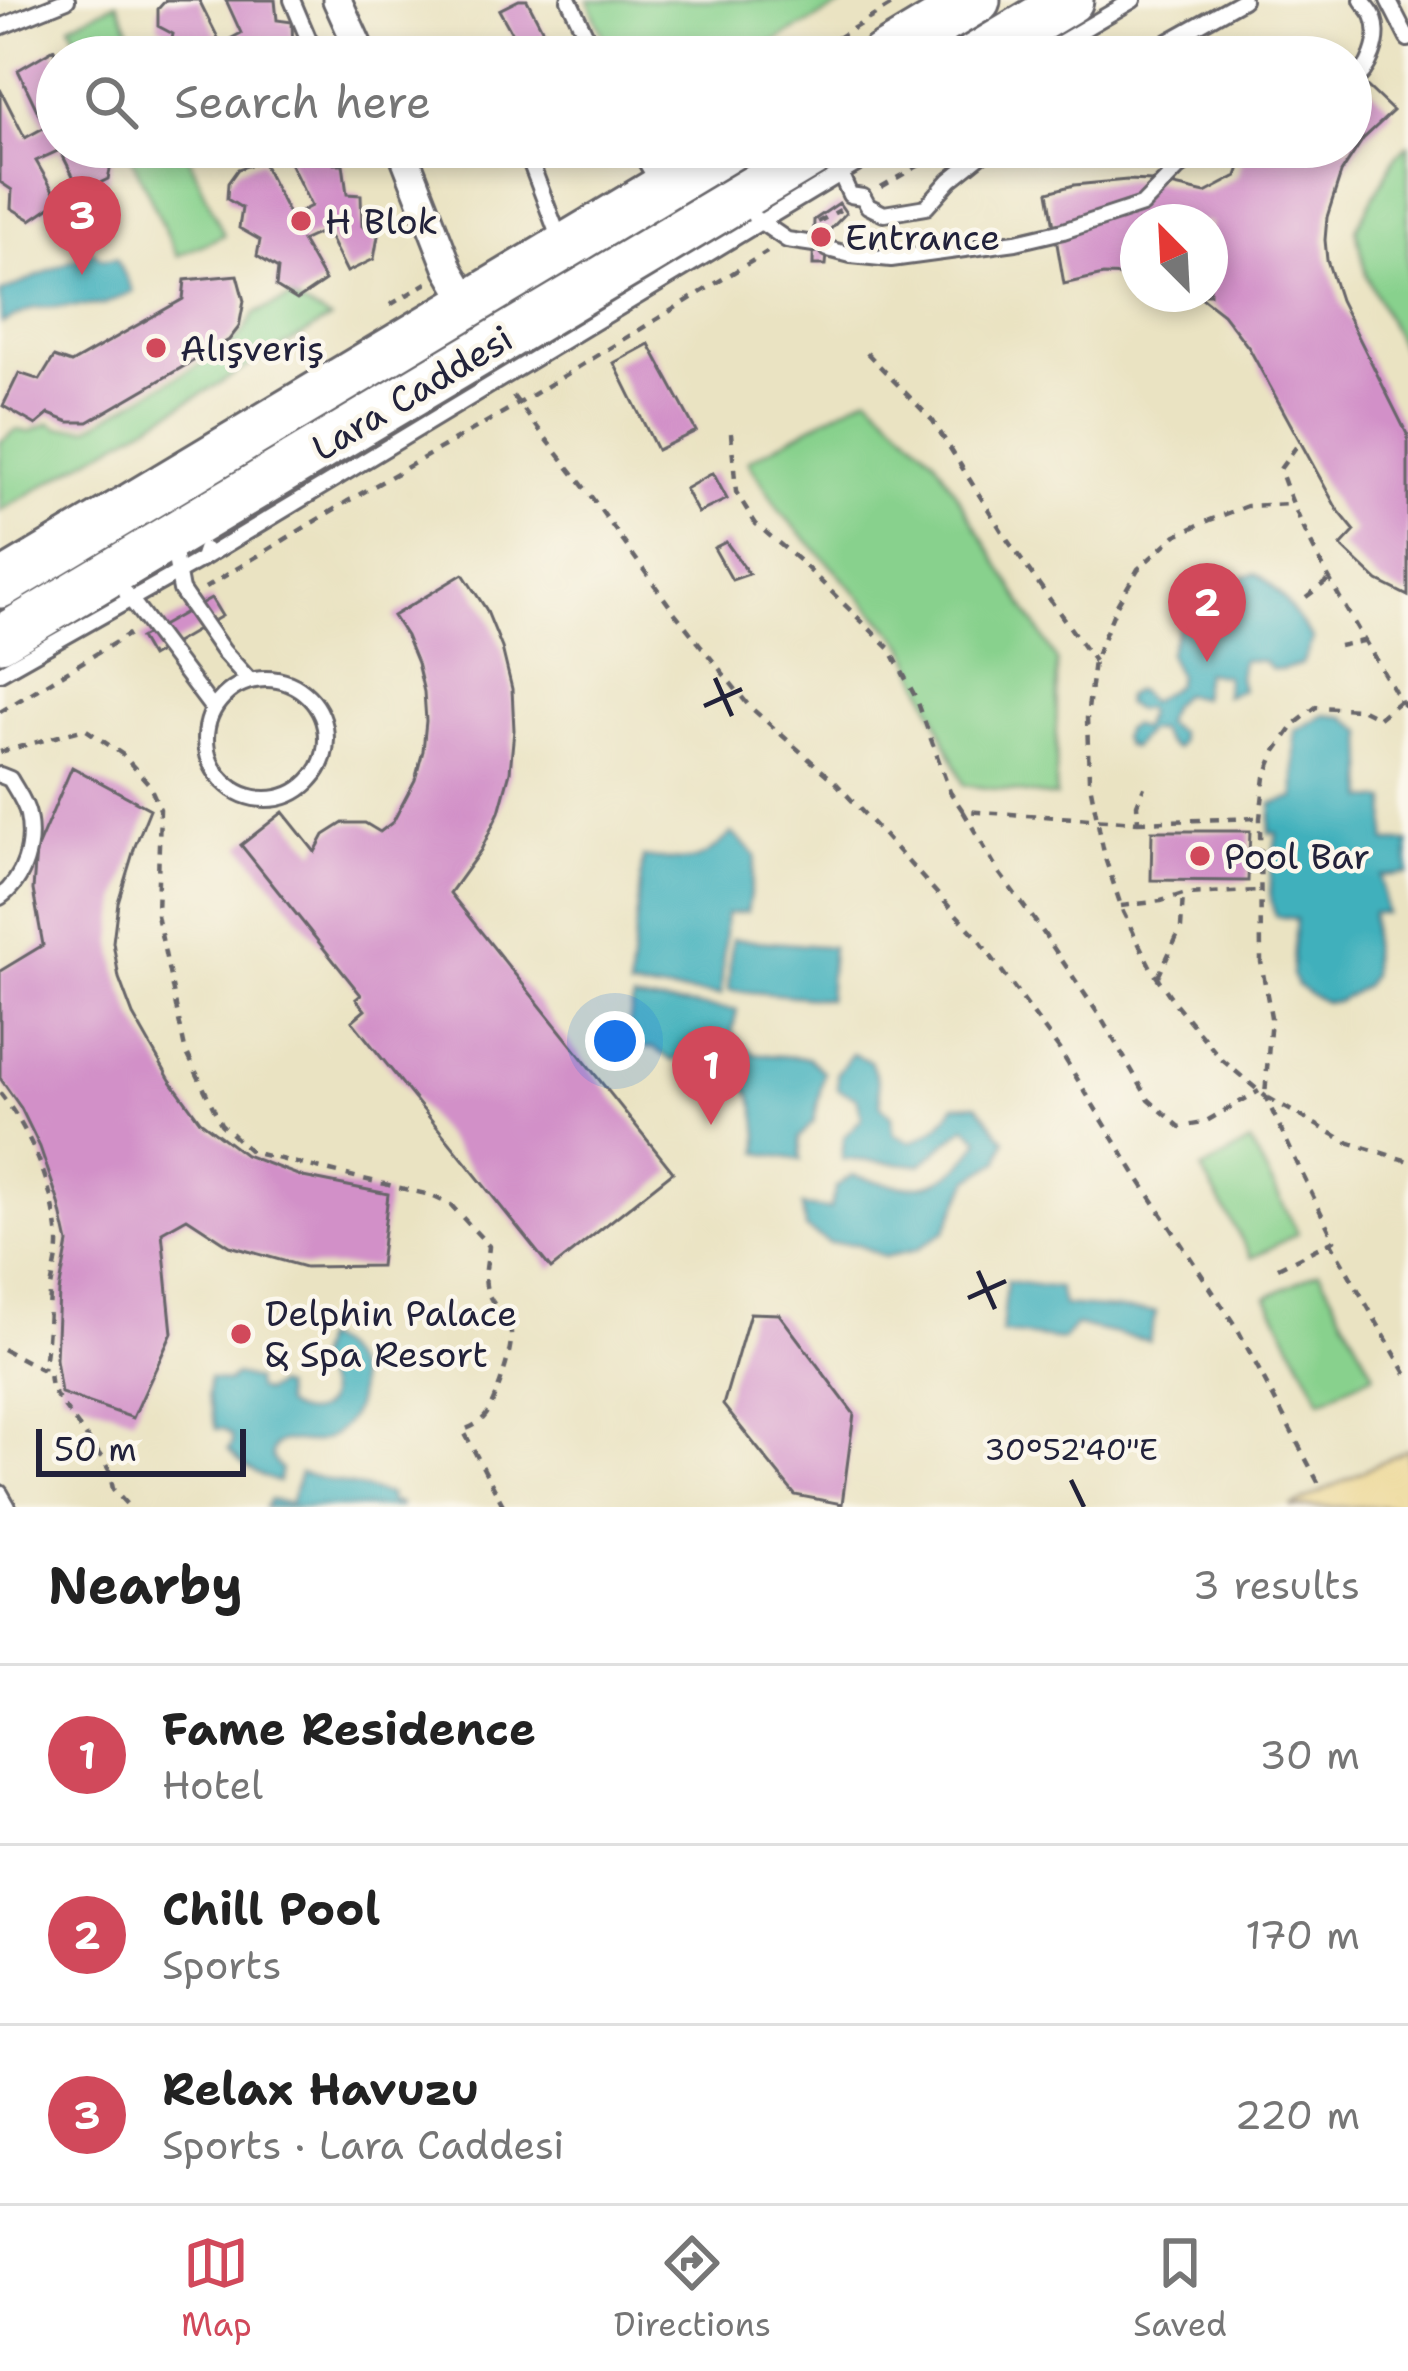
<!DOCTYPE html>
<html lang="en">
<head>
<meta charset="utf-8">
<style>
  body { margin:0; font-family:"Shantell Sans",sans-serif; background:#f6f6f6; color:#222 }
  .compass { position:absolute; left:1120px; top:204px; width:108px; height:108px; border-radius:50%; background:#fff; box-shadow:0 6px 18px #0003; rotate:336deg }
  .scale { position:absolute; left:36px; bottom:30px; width:210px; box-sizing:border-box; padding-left:12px; border:6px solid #22223b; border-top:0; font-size:33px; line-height:42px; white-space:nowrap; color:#22223b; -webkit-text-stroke:9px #fbf7ec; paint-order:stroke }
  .you { position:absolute; left:615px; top:1041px; width:42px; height:42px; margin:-30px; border:9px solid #fff; border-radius:50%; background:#1a73e8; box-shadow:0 0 0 18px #1a73e833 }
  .badge { display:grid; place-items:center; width:78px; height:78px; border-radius:50%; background:#d1495b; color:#fff; font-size:39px; font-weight:700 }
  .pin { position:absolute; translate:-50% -99px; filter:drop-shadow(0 3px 6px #0008) }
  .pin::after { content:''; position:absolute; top:63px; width:42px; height:36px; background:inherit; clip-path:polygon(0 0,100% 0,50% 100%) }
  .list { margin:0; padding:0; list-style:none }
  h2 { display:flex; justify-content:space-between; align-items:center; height:156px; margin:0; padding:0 48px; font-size:51px }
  h2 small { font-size:39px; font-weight:400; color:#767676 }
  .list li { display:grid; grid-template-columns:78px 1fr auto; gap:36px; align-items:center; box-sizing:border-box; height:180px; padding:0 48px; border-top:3px solid #e0e0e0 }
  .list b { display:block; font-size:45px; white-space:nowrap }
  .list p { margin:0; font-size:39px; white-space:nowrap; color:#767676 }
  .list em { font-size:39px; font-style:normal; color:#767676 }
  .icon { flex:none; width:66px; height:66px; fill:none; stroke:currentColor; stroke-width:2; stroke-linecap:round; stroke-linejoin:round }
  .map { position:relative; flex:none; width:1408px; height:1507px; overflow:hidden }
  .search { position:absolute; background:#fff; box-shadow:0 6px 18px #0003; left:36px; right:36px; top:36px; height:132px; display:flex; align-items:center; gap:30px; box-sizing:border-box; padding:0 42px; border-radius:66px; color:#767676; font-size:45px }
  .sheet { height:696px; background:#fff }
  nav { display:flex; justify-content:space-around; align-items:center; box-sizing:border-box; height:168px; border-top:3px solid #e0e0e0; background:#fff; font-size:33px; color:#767676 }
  nav a { display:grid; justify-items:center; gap:6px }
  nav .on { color:#d1495b }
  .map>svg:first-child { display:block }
  .green { fill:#88d18d; stroke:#557a64; stroke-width:3 }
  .sand { fill:#eeda9e; stroke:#887e6c; stroke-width:3 }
  .water { fill:#40b0bc; stroke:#31697c; stroke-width:3 }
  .building { fill:#d290c8 }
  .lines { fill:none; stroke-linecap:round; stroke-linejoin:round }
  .lane-casing { stroke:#68666a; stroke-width:20 }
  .street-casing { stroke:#68666a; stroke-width:33 }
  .primary-casing { stroke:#68666a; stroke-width:51 }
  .path { stroke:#68666a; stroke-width:4.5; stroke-dasharray:9 9; stroke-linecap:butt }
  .lane { stroke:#fff; stroke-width:14 }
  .street { stroke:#fff; stroke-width:27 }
  .primary { stroke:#fff; stroke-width:45 }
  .ticks { fill:none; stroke:#22223b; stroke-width:4.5 }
  .poi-dot { fill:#d1495b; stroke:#fbf7ec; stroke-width:4.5 }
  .labels { text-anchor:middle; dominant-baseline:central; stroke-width:9; stroke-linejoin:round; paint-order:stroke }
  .poi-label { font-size:36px; fill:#22223b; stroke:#fbf7ec; text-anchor:start }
  .street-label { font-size:36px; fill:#22223b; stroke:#fbf7ec }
  .ticks-label { font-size:30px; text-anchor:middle; fill:#22223b; stroke:#fbf7ec; stroke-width:9; stroke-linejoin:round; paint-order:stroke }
</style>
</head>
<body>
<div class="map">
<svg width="1408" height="1507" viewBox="0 0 1408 1507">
  <rect width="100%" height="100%" fill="#fbf7ec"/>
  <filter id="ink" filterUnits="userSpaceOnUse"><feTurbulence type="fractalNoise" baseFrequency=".00833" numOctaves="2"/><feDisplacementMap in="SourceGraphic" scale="24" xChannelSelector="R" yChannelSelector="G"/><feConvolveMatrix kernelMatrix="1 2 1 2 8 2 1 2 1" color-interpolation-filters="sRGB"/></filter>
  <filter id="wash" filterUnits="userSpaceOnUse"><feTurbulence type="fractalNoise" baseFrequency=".004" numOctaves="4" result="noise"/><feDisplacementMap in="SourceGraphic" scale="48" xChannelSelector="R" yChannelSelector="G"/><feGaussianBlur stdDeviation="2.7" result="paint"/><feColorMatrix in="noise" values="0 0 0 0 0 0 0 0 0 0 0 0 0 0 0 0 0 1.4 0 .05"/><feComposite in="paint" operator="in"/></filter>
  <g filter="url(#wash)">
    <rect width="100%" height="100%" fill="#eae3c2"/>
    <!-- green -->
    <path class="green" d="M 588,0 L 851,0 L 745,57 L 612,57 Z
      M 117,3 L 142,57 L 85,57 L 70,25 Z
      M 1408,145 L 1408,361 L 1366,275 L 1356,229 L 1396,156 Z
      M 127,147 L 184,147 L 224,235 L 177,256 Z
      M 291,298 L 330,319 L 0,511 L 0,442 L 16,430 L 29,432 L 50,423 L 59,428 L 88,428 L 228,348 L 244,331 L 254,314 Z
      M 868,395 L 935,459 L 1057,661 L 1056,797 L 964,785 L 905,645 L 780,511 L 748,461 Z
      M 1250,1142 L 1298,1233 L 1252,1258 L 1202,1170 Z
      M 1319,1271 L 1374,1374 L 1321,1400 L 1267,1297 Z"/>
    <!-- sand -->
    <path class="sand" d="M 1408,1449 L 1408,1507 L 1290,1507 Z"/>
    <!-- water -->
    <path class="water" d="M 93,251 L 102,259 L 116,258 L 133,291 L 103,305 L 34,308 L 2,323 L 0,293 Z
      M 1256,573 C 1278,586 1295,617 1313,639 L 1302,664 L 1282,670 L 1271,669 L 1263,661 L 1242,660 L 1239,677 L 1242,690 L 1225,696 L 1226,676 L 1205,672 L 1201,698 L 1182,694 L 1170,707 L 1164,723 L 1178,732 L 1180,742 L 1175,749 L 1166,743 L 1158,730 L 1148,730 L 1132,748 L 1125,745 L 1122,737 L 1124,730 L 1131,725 L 1141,729 L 1147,713 L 1144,708 L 1137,710 L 1125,704 L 1126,696 L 1133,691 L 1138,691 L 1150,702 L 1176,684 L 1178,675 L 1168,654 L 1182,618 L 1197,603 L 1194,593 L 1199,590 L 1204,601 C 1225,591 1233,577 1256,573 Z
      M 1325,715 L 1345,717 L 1364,732 L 1366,799 L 1387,800 L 1386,842 L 1408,842 L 1408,874 L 1381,876 L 1386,913 L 1372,913 L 1371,975 L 1365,985 L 1337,1002 L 1325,1002 L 1309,994 L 1297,985 L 1292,975 L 1296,919 L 1276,916 C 1264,892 1273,859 1277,833 L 1269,833 L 1272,804 L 1295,798 L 1295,731 Z
      M 732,833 L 756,856 L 747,912 L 726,914 L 721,995 L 629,989 L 643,857 C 690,862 697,867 732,833 Z
      M 732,939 L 832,947 L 828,999 L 728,990 Z
      M 633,1000 L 737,1010 L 732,1033 L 754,1054 L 808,1058 L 824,1072 L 814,1121 L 799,1138 L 801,1160 L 759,1153 C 760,1100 748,1070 697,1051 L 672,1061 L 654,1048 L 626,1046 Z
      M 852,1054 L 870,1061 L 878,1082 L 881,1106 L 891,1116 L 894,1134 L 911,1142 C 931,1133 944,1125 954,1105 L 977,1104 L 1005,1140 L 999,1161 L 970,1179 L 945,1231 L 916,1250 L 884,1257 L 857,1244 L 829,1243 L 805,1228 L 802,1206 L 830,1209 L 836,1187 L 852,1175 C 911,1191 943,1198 980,1140 L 966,1126 L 921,1165 L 842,1159 L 844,1137 L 862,1118 L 857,1098 L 838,1089 L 837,1073 Z
      M 1007,1281 L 1059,1288 L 1063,1305 L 1156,1312 L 1149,1341 L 1075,1325 L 1063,1340 L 1002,1333 Z
      M 321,1338 C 336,1345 348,1354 354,1370 C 366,1402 347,1437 313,1442 C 302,1444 284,1436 276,1445 C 267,1454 275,1463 281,1469 L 278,1482 C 257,1476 243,1466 228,1449 L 232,1445 L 232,1436 L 223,1429 L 216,1429 L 208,1396 L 209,1378 L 227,1382 L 235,1375 L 255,1380 L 256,1389 L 265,1392 L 276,1385 L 282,1388 L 284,1405 C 316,1427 347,1398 313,1368 Z
      M 300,1473 L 390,1495 L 388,1501 L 400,1504 L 400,1507 L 265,1507 L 270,1500 L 290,1503 Z"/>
    <g id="blocks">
      <!-- building -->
      <path class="building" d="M 166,0 L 199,0 L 221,44 L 241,33 L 226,0 L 275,0 L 277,20 L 292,22 L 293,52 L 300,57 L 173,57 L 169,55 L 173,34 L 158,26 L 158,9 Z
        M 519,0 L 527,0 L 550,44 L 525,57 L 499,10 Z
        M 54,49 L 57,61 L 57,147 L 98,147 L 113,156 L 108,179 L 81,192 L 60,150 L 36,161 L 59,201 L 31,220 L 11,208 L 12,190 L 0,182 L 0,89 L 25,138 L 45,127 L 18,70 Z
        M 1351,71 L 1393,111 L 1363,139 L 1341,173 L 1327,217 L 1325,240 L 1327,260 L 1340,300 L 1408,436 L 1408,596 L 1378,581 L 1341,546 L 1355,531 L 1337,509 L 1249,348 L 1223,314 L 1197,294 L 1210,294 L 1210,222 L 1138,222 L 1138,276 L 1103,275 L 1064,284 L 1048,192 L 1074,185 L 1127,180 L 1153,181 L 1205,193 L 1237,176 L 1247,147 L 1351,147 Z
        M 289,147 L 332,147 L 334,164 L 343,164 L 347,194 L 361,195 L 362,226 L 378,236 L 374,259 L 347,272 L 326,230 L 302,241 L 325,281 L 297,300 L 276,287 L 278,269 L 257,256 L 260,240 L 239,228 L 242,208 L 227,199 L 228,183 L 238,169 L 262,161 L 290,217 L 311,206 L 284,150 Z
        M 839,203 L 846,213 L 829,231 L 826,265 L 813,265 L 814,220 Z
        M 237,275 L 244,301 L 239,327 L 229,340 L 88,422 L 69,422 L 49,414 L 36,425 L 3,406 L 19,373 L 40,380 L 54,357 L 71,363 L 183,299 L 185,280 Z
        M 649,344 L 696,431 L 657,450 L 614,363 Z
        M 713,473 L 727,499 L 698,513 L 685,489 Z
        M 726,542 L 749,574 L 732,580 L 714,548 Z
        M 463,574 L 486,609 L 502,648 L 512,689 L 514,730 L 510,772 L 499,812 L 481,850 L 450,893 L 673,1172 L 551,1269 L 352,1021 L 365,1010 L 356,999 L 361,995 L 241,845 L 283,812 L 315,852 L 324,835 L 343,823 L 365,823 L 380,832 L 393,822 L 415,780 L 423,751 L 426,721 L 424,692 L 417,663 L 406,636 L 393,616 Z
        M 211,598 L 222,616 L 151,657 L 140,638 Z
        M 72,767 L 150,809 L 135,846 L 118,902 L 113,942 L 119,978 L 133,1015 L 170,1080 L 200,1121 L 245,1155 L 303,1177 L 388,1194 L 380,1266 L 305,1267 L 230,1246 L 187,1218 L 162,1232 L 172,1333 L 133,1418 L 61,1393 L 56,1359 L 59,1292 L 68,1243 L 59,1203 L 40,1147 L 21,1108 L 0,1078 L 0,971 L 43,945 L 33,890 L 36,850 Z
        M 1152,831 L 1250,831 L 1248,881 L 1151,880 Z
        M 750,1313 L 779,1314 L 854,1414 L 842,1504 L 795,1495 L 723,1405 Z"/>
    </g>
  </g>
  <g filter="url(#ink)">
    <use href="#blocks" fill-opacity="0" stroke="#68666a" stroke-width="3"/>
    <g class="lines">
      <!-- lane casing -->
      <g class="lane-casing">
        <path id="lane" d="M 292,0 L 316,57
          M 569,0 L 596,57
          M 1388,0 L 1408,39
          M 0,27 L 67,0
          M 1036,57 L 1133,0
          M 1141,57 L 1243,0
          M 1351,84 C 1369,71 1382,40 1374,18 C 1372,11 1366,6 1362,0
          M 553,147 L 530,161 L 561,243
          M 637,147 L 659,184
          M 837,166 L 850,195 L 863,197 L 868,206 L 884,214 L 926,207 L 950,180 L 991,147
          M 755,218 L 787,240 L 814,244
          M 828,249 L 851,255 L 891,259 L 1016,242 L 1063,231 L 1142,205 L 1177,169 L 1204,147
          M 172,542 L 181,590 L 223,651 L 250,681
          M 202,559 L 885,147
          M 126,593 L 213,709
          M 0,673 L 202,559 L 205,550
          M206 739a60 60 0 1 1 120 0a60 60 0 1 1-120 0Z
          M 0,775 L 10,779 C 16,790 26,803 28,815 C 34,845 25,879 0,897
          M 0,1493 L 8,1507"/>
      </g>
      <!-- street casing -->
      <g class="street-casing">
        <path id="street" d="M 337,0 L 363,57
          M 401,147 L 449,270 L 469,304"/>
      </g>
      <!-- primary casing -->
      <g class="primary-casing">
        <path id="primary" d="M 882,57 L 977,0
          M 975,57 L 1070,0
          M 0,585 L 731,147
          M 0,639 L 824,147"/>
      </g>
      <!-- path -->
      <path class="path" d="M 806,57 L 900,0
        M 900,164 L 927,147
        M 881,187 L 951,147
        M 818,222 L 840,210
        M 390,305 L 427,283
        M 867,353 L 933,421 L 1008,541 L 1094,661
        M 513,396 L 590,495 L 674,612 L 749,706 L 836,783 L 976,936 L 1059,1049 L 1134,1172 L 1238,1330 L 1319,1484
        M 731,433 L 736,492 L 756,524 L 801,562 L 890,649 L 917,700 L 950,792 L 963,811 L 1138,822 L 1137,804 L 1144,787
        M 1296,447 L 1280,469 C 1307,550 1357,626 1400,701 L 1408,708
        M 205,588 L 348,501 L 518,404 L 767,252
        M 1306,597 L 1330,579
        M 1339,646 L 1363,641
        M 1400,701 L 1379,718 L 1361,709 L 1316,707 L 1295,724 L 1276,751 L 1265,777 L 1260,818 L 1261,962 L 1271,1017 L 1265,1096 L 1347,1142 L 1408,1161
        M 0,712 L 129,634
        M 0,752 L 85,729 L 122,754 L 149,784 L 160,809 L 157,915 L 185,1049 L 221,1124 L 251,1152 L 430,1195 L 451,1205 L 489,1246 C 488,1261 482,1279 488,1293 C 494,1308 508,1317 511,1334 C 513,1350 495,1402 486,1415 C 480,1423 472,1427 463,1430 L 504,1507
        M 963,811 L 1000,874 L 1038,925 L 1101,1018 L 1149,1100 L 1180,1127 L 1203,1123 L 1259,1091
        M 1138,822 L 1258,818
        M 1121,906 L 1161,901 L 1183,894 L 1258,891
        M 1158,977 L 1181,928 L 1183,894
        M 0,1093 C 32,1133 54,1188 58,1240 C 59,1258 52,1277 50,1295 C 48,1321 48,1343 43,1369
        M 1330,1241 L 1408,1377
        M 1278,1268 L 1334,1240 L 1265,1096 L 1221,1059 L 1175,1003 L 1152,970 L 1123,912 L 1105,858 L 1089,779 L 1087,718 L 1094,661 L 1117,605 L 1138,569 L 1176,535 L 1210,520 L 1247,506 L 1292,504
        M 3,1349 L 49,1373 L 51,1389 L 102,1458 L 109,1470 L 113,1489 L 129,1507"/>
      <!-- lane -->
      <use href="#lane" class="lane"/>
      <!-- street -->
      <use href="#street" class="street"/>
      <!-- primary -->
      <use href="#primary" class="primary"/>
    </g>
  </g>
  <!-- ticks -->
  <path class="ticks" d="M 715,678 L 732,716M 704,706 L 742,689M 978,1271 L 995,1309M 968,1298 L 1006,1281M 1071,1480 L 1084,1507"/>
  <!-- markers -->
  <g class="poi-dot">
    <circle cx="301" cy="221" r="12"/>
    <circle cx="821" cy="237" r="12"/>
    <circle cx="156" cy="348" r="12"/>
    <circle cx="1200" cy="856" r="12"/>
    <circle cx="241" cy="1334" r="12"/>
  </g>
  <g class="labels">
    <!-- poi labels -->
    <g class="poi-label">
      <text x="325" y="221">H Blok</text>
      <text x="845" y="237">Entrance</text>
      <text x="180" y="348">Alışveriş</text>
      <text x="1224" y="856">Pool Bar</text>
      <text x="265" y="1313">Delphin Palace<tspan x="265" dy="41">&amp; Spa Resort</tspan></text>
    </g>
    <!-- street labels -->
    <g class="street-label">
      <text transform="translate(412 393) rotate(-31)">Lara Caddesi</text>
    </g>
  </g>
  <g class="ticks-label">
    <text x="1071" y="1460">30°52'40"E</text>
  </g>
</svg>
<svg class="compass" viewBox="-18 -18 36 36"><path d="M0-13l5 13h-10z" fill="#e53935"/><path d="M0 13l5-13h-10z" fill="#767676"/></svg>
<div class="scale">50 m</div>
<div class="you"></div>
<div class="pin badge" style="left:711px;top:1125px">1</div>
<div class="pin badge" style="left:1207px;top:662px">2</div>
<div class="pin badge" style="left:82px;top:275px">3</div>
<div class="search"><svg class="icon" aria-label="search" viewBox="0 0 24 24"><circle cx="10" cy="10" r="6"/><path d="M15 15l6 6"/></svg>Search here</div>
</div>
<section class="sheet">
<h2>Nearby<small>3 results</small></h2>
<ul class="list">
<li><span class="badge">1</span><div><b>Fame Residence</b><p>Hotel</p></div><em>30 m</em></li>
<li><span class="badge">2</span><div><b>Chill Pool</b><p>Sports</p></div><em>170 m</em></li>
<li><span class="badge">3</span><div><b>Relax Havuzu</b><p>Sports · Lara Caddesi</p></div><em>220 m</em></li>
</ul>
</section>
<nav>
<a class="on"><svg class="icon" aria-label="map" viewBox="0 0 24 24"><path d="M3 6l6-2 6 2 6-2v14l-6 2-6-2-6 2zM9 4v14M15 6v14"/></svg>Map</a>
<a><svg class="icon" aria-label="directions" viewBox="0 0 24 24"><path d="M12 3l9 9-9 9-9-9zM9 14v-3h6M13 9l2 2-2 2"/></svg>Directions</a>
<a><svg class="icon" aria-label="saved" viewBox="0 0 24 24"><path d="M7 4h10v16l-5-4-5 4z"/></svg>Saved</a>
</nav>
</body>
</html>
